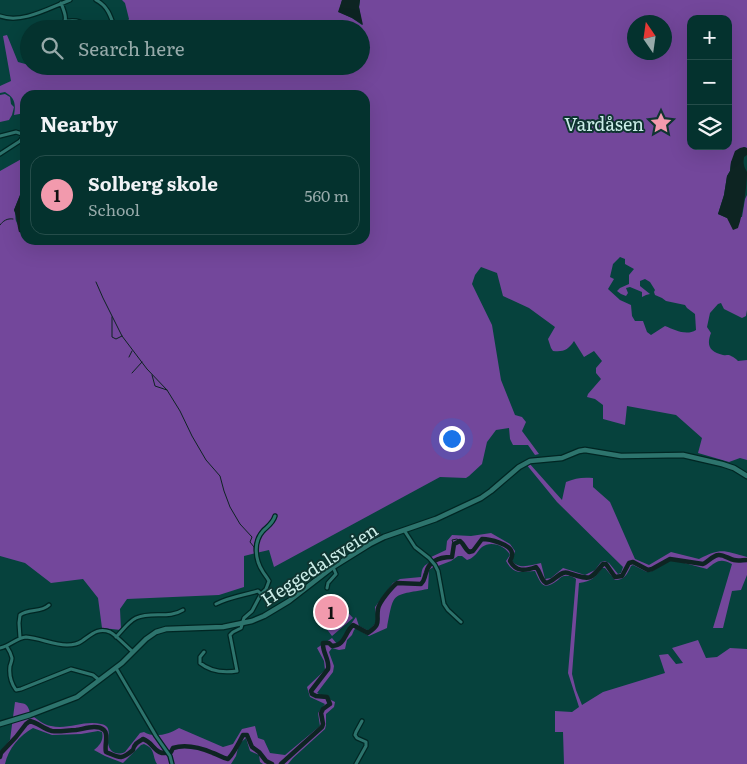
<!DOCTYPE html>
<html lang="en">
<head>
<meta charset="utf-8">
<style>
  body { margin:0; font-family:Literata,serif; background:#0d3a36; color:#f1f3f6 }
  .controls { position:absolute; right:15px; top:15px; display:grid; overflow:hidden; border-radius:10px; box-shadow:0 5px 20px #0002 }
  .controls button { width:45px; height:45px; display:grid; place-items:center; padding:0; border:0; border-bottom:1px solid #254d4a; background:#04322e; color:#f1f3f6; font:25px sans-serif }
  .compass { position:absolute; left:627px; top:15px; width:45px; height:45px; border-radius:50%; background:#04322e; box-shadow:0 5px 20px #0002; rotate:347deg }
  .you { position:absolute; left:451px; top:438px; width:18px; height:18px; margin:-12px; border:4px solid #fff; border-radius:50%; background:#1a73e8; box-shadow:0 0 0 8px #1a73e833 }
  .badge { display:grid; place-items:center; width:32px; height:32px; border-radius:50%; background:#f29aad; color:#111; font-size:16px; font-weight:700 }
  .pin { position:absolute; translate:-50% -50%; border:2px solid #fff; box-shadow:0 1px 5px #0006 }
  .list { margin:0; padding:0; list-style:none }
  h2 { display:flex; justify-content:space-between; align-items:center; height:65px; margin:0; padding:0 20px; font-size:21px }
  h2 small { font-size:16px; font-weight:400; color:#97aaaa }
  .list li { display:grid; grid-template-columns:32px 1fr auto; gap:15px; align-items:center; box-sizing:border-box; height:80px; margin:0 10px 10px; padding:0 10px; border:1px solid #254d4a; border-radius:15px }
  .list b { display:block; font-size:19px; white-space:nowrap }
  .list p { margin:0; font-size:16px; white-space:nowrap; color:#97aaaa }
  .list em { font-size:16px; font-style:normal; color:#97aaaa }
  .icon { flex:none; width:28px; height:28px; fill:none; stroke:currentColor; stroke-width:2; stroke-linecap:round; stroke-linejoin:round }
  .map { position:relative; flex:none; width:747px; height:764px; overflow:hidden }
  .search { position:absolute; background:#04322e; box-shadow:0 5px 20px #0002; left:20px; top:20px; width:350px; height:55px; display:flex; align-items:center; gap:12px; box-sizing:border-box; padding:0 18px; border-radius:28px; color:#97aaaa; font-size:19px }
  .panel { position:absolute; background:#04322e; box-shadow:0 5px 20px #0002; left:20px; top:90px; width:350px; height:155px; border-radius:15px }
  .map>svg:first-child { display:block }
  .green { fill:#73479b; fill-rule:evenodd }
  .water { fill:#0d2422 }
  .lines { fill:none; stroke-linecap:round; stroke-linejoin:round }
  .stream { stroke:#0d2422; stroke-width:1 }
  .river { stroke:#0d2422; stroke-width:4.5 }
  .street-casing { stroke:#002623; stroke-width:5.5 }
  .secondary-casing { stroke:#002623; stroke-width:7 }
  .street { stroke:#2d746d; stroke-width:3 }
  .secondary { stroke:#2d746d; stroke-width:4.5 }
  .labels { text-anchor:middle; dominant-baseline:central; stroke-width:4; stroke-linejoin:round; paint-order:stroke }
  .poi-label { font-size:18px; fill:#cceee9; stroke:#0f3531; text-anchor:end }
  .street-label { font-size:18px; fill:#cceee9; stroke:#0f3531 }
</style>
</head>
<body>
<div class="map">
<svg width="747" height="764" viewBox="0 0 747 764">
  <rect width="100%" height="100%" fill="#06423d"/>
  <!-- green -->
  <path class="green" d="M 122,0 L 342,0 L 339,12 L 352,18 L 362,25 L 359,7 L 360,0 L 747,0 L 747,148 L 744,147 L 731,162 L 730,171 L 727,176 L 724,195 L 718,214 L 727,218 L 742,217 L 745,199 L 747,195 L 747,310 L 746,316 L 742,318 L 724,309 L 721,303 L 718,304 L 710,313 L 707,327 L 711,333 C 706,346 710,352 723,355 C 727,356 728,354 731,356 C 734,357 736,359 738,361 L 747,360 L 747,460 L 740,458 L 729,462 L 698,453 L 702,438 L 676,415 L 627,406 L 625,425 L 603,419 L 603,405 L 595,399 L 587,397 L 588,394 L 601,379 L 596,373 L 596,368 L 602,361 L 594,351 L 584,357 L 574,341 C 568,350 564,352 553,351 L 551,348 L 548,339 L 555,327 L 529,308 L 503,296 L 497,273 L 481,267 L 475,275 L 472,284 L 492,325 L 501,380 L 515,415 L 522,417 L 526,422 L 522,431 L 539,454 L 535,455 L 528,445 L 513,445 L 510,439 L 509,428 L 496,430 L 487,442 L 482,464 L 469,476 L 466,478 L 440,477 L 274,567 L 269,550 L 244,556 L 244,587 L 219,595 L 127,599 L 120,609 L 121,630 L 102,628 L 98,598 L 83,579 L 51,583 L 25,563 L 0,556 L 0,171 L 25,157 L 25,188 L 22,190 L 14,210 C 16,214 15,217 16,221 C 18,226 22,231 25,234 L 25,240 L 34,240 L 41,244 L 52,240 L 365,240 L 365,95 L 25,95 L 25,113 L 14,115 C 16,104 15,98 5,92 L 0,93 L 0,86 L 11,81 L 3,36 L 7,35 L 18,62 L 29,65 L 29,66 L 37,67 L 39,66 L 361,66 L 361,29 L 123,29 L 129,19 L 125,3 ZM 691,19 L 728,19 L 728,146 L 691,146 ZM 634,22 L 664,22 L 664,52 L 634,52 ZM 620,257 L 625,259 L 625,264 L 634,269 L 629,275 L 629,284 L 620,288 L 617,291 L 621,294 L 626,296 L 628,293 L 626,288 L 630,287 L 642,292 L 642,297 L 646,295 L 650,294 L 640,286 L 640,281 L 645,279 L 650,282 L 655,290 L 654,292 L 655,295 L 662,298 L 666,301 L 685,305 L 687,308 L 695,314 L 696,330 C 686,336 675,330 665,326 L 651,335 L 647,332 L 643,321 L 635,321 L 632,316 L 631,305 L 620,300 L 608,289 L 614,279 L 610,277 L 613,264 Z
    M 5,94 L 10,97 L 11,104 L 14,107 L 12,115 L 9,120 L 0,122 L 0,95 Z
    M 529,463 L 562,500 L 566,482 C 575,478 583,477 593,478 L 593,487 L 610,502 L 635,559 L 649,565 L 671,552 L 699,559 C 722,547 724,551 747,557 L 747,575 L 741,590 L 732,591 L 723,628 L 713,628 L 732,564 C 720,558 717,561 707,569 L 677,561 L 668,561 L 652,571 L 647,572 L 633,565 L 631,566 C 627,574 625,580 615,580 L 605,568 L 602,568 C 595,578 592,581 579,583 L 572,674 L 576,690 L 582,705 L 603,692 L 665,673 L 659,655 L 668,654 L 676,664 L 683,663 L 672,648 L 698,640 L 706,658 L 717,657 L 730,648 L 747,649 L 747,764 L 564,764 L 563,732 L 555,732 L 555,711 L 572,712 L 579,707 L 568,673 L 576,579 C 573,577 569,575 565,576 C 562,576 560,578 558,580 C 544,591 541,585 535,571 C 521,572 514,575 506,561 L 510,555 C 506,546 491,540 482,547 C 479,549 477,554 474,556 C 472,558 470,559 467,560 L 462,556 L 458,556 L 451,561 L 438,566 L 432,561 L 436,565 L 429,570 L 428,589 C 391,596 394,591 387,628 L 369,636 L 356,628 L 354,630 L 352,635 L 347,640 L 345,649 L 339,650 L 332,648 L 329,652 L 334,666 L 333,672 L 317,693 L 335,702 L 334,707 L 326,714 L 326,725 L 325,729 L 293,758 L 288,764 L 263,764 L 260,762 L 259,755 L 250,751 L 246,738 L 239,744 L 236,756 L 231,764 L 157,764 C 152,756 156,749 144,744 L 141,745 L 123,763 L 105,756 L 94,750 C 100,745 104,740 102,732 L 98,731 L 81,734 L 52,735 L 33,728 C 20,735 8,749 5,764 L 0,764 L 0,751 L 2,750 L 10,740 L 15,702 C 27,704 27,703 31,715 C 37,719 44,725 51,726 C 68,730 84,720 101,724 C 112,726 108,735 108,743 C 109,752 117,756 125,752 L 140,733 L 144,732 C 154,738 168,735 179,728 L 223,747 L 233,744 L 242,729 L 255,726 L 258,738 L 264,740 L 270,753 L 285,755 L 320,726 L 318,713 L 325,704 L 310,697 L 307,687 L 325,670 L 324,661 L 317,648 L 332,638 L 337,644 L 342,643 L 348,628 L 356,617 L 359,626 L 369,631 L 377,621 L 375,607 L 393,583 L 400,579 L 421,577 C 422,567 423,566 432,561 L 429,558 L 446,550 L 447,541 L 452,535 L 471,536 L 491,533 L 510,544 L 515,551 L 512,561 C 519,570 531,565 541,563 L 545,579 L 551,578 L 563,568 L 585,575 L 595,570 L 601,562 L 605,561 L 609,563 L 618,574 L 621,573 L 623,567 L 557,502 L 526,464 Z
    M 343,607 L 353,618 L 332,636 L 323,624 Z"/>
  <!-- water -->
  <path class="water" d="M 342,0 L 360,0 L 359,7 L 363,25 L 352,18 L 338,12 Z
    M 744,147 L 747,148 L 747,155 L 744,157 C 744,159 743,162 744,165 C 744,167 746,170 747,172 C 747,185 743,215 738,228 L 733,230 L 727,218 L 718,214 L 724,195 L 727,176 L 730,171 L 731,162 L 735,151 L 740,148 Z
    M 25,188 L 25,234 L 19,232 C 17,225 17,216 14,210 L 22,190 Z"/>
  <g class="lines">
    <!-- stream -->
    <path class="stream" d="M 24,100 L 25,102
      M 0,225 C 3,221 7,218 13,219
      M 96,282 L 103,298 L 122,336 L 147,369 L 167,390 L 180,411 L 192,436 L 206,460 L 220,476 L 224,491 L 230,507 L 240,524 L 252,537 L 250,542 L 254,547 L 255,558
      M 112,317 L 112,337 L 116,339 L 122,336
      M 129,357 L 132,351
      M 132,373 L 142,362
      M 152,375 L 155,386 L 167,390
      M 454,546 L 452,540 L 457,539 L 460,541
      M 0,753 L 1,753"/>
    <!-- river -->
    <path class="river" d="M 0,757 L 1,753 L 16,737 L 26,724 L 30,721 C 38,723 44,729 52,731 C 60,732 68,730 76,730 C 84,729 97,724 104,730 C 109,734 104,746 106,752 C 120,758 121,760 133,750 C 134,744 138,742 143,739 C 155,743 154,757 171,752 L 173,748 C 186,744 201,748 213,753 C 219,755 222,758 228,759 C 233,754 240,741 243,735 L 247,735 L 252,747 L 259,752 L 266,761 L 272,764
      M 281,764 L 322,727 L 323,724 L 321,713 L 323,709 L 330,704 L 327,697 L 316,696 L 312,694 L 311,691 L 328,669 C 330,660 322,652 323,643 L 329,643 L 332,646 C 346,645 344,633 353,625 L 368,633 C 382,623 376,622 378,609 C 379,602 392,587 397,583 L 421,584 C 425,580 424,578 426,573 C 429,560 440,557 452,557 L 454,544 L 460,541 C 464,544 465,549 469,552 L 473,551 L 482,539 C 489,539 511,544 512,553 C 513,555 511,559 510,561 C 516,572 525,571 536,567 C 541,572 540,579 546,583 C 553,582 557,575 563,573 C 566,572 569,573 571,574 C 591,580 590,580 603,564 L 606,564 L 615,577 L 622,576 L 629,563 L 633,562 L 648,570 L 652,569 L 670,559 L 703,564 C 708,562 712,556 718,555 C 723,554 729,559 734,560 C 738,561 743,560 747,560"/>
    <!-- street casing -->
    <g class="street-casing">
      <path id="street" d="M 96,0 C 108,6 111,17 115,29
        M 61,3 C 65,13 68,20 62,29
        M 0,16 C 22,24 49,8 70,0
        M 66,21 C 75,21 82,19 85,29
        M 0,136 L 16,132 L 22,134 L 23,137 L 20,141 L 0,154
        M 404,530 L 415,547 L 429,558 L 435,565 L 438,571 L 444,604 L 448,610 L 461,622
        M 327,588 L 328,583 L 336,574 L 333,567
        M 261,594 L 266,589 L 269,581 C 267,577 265,575 263,572 C 255,560 253,542 263,531 C 268,526 273,523 275,516
        M 116,637 C 122,631 128,622 136,618 C 151,611 169,619 183,610
        M 20,638 L 19,623 L 20,615 C 29,608 41,613 49,605
        M 7,647 C 9,650 11,654 12,658 C 12,661 11,663 10,666 C 9,674 11,683 16,690 L 21,689 L 71,669 L 93,675 L 99,680
        M 0,648 C 10,646 16,638 26,637 C 40,638 53,645 67,645 C 73,645 78,644 82,641 C 91,635 98,627 110,632 C 116,635 127,647 133,652
        M 204,652 L 200,657 L 200,663 C 211,672 224,673 237,671 L 230,635 L 233,632 L 241,628 L 244,618 L 252,611 L 261,594 L 258,591 C 245,595 229,597 216,604
        M 116,668 L 156,736 L 170,756 L 172,764
        M 356,764 L 366,746 L 366,742 L 357,738 L 355,735 L 356,732 L 362,721"/>
    </g>
    <!-- secondary casing -->
    <g class="secondary-casing">
      <path id="secondary" d="M 0,724 L 30,715 L 77,697 L 122,663 L 146,639 L 156,632 L 166,629 L 223,627 L 252,621 L 264,616 L 289,601 L 333,567 L 370,544 L 384,537 L 436,519 L 481,498 L 491,491 L 519,467 L 530,461 L 562,458 L 579,451 L 585,450 L 621,456 L 683,455 L 722,464 L 734,468 L 747,476"/>
    </g>
    <!-- street -->
    <use href="#street" class="street"/>
    <!-- secondary -->
    <use href="#secondary" class="secondary"/>
  </g>
  <!-- icons -->
  <defs>
    <g id="sight-bare" transform="scale(1.725)"><path d="M0-6L1.8-2.2L6-1.7L2.9 1.2L3.7 5.4L0 3.3L-3.7 5.4L-2.9 1.2L-6-1.7L-1.8-2.2Z" fill="#f29aad" stroke="#0f3531" stroke-width="2.5" paint-order="stroke"/></g>
  </defs>
  <g fill-rule="evenodd">
    <use href="#sight-bare" x="661" y="123"/>
  </g>
  <g class="labels">
    <!-- poi labels -->
    <g class="poi-label">
      <text x="644" y="123">Vardåsen</text>
    </g>
    <!-- street labels -->
    <g class="street-label">
      <text transform="translate(319 564) rotate(-33)">Heggedalsveien</text>
    </g>
  </g>
</svg>
<div class="controls">
<button>+</button>
<button>−</button>
<button><svg class="icon" aria-label="layers" viewBox="0 0 24 24"><path d="M12 4l9 5-9 5-9-5zM3 14l9 5 9-5"/></svg></button>
</div>
<svg class="compass" viewBox="-18 -18 36 36"><path d="M0-13l5 13h-10z" fill="#e53935"/><path d="M0 13l5-13h-10z" fill="#97aaaa"/></svg>
<div class="you"></div>
<div class="pin badge" style="left:331px;top:612px">1</div>
<div class="search"><svg class="icon" aria-label="search" viewBox="0 0 24 24"><circle cx="10" cy="10" r="6"/><path d="M15 15l6 6"/></svg>Search here</div>
<section class="panel">
<h2>Nearby<small></small></h2>
<ul class="list">
<li><span class="badge">1</span><div><b>Solberg skole</b><p>School</p></div><em>560 m</em></li>
</ul>
</section>
</div>
</body>
</html>
